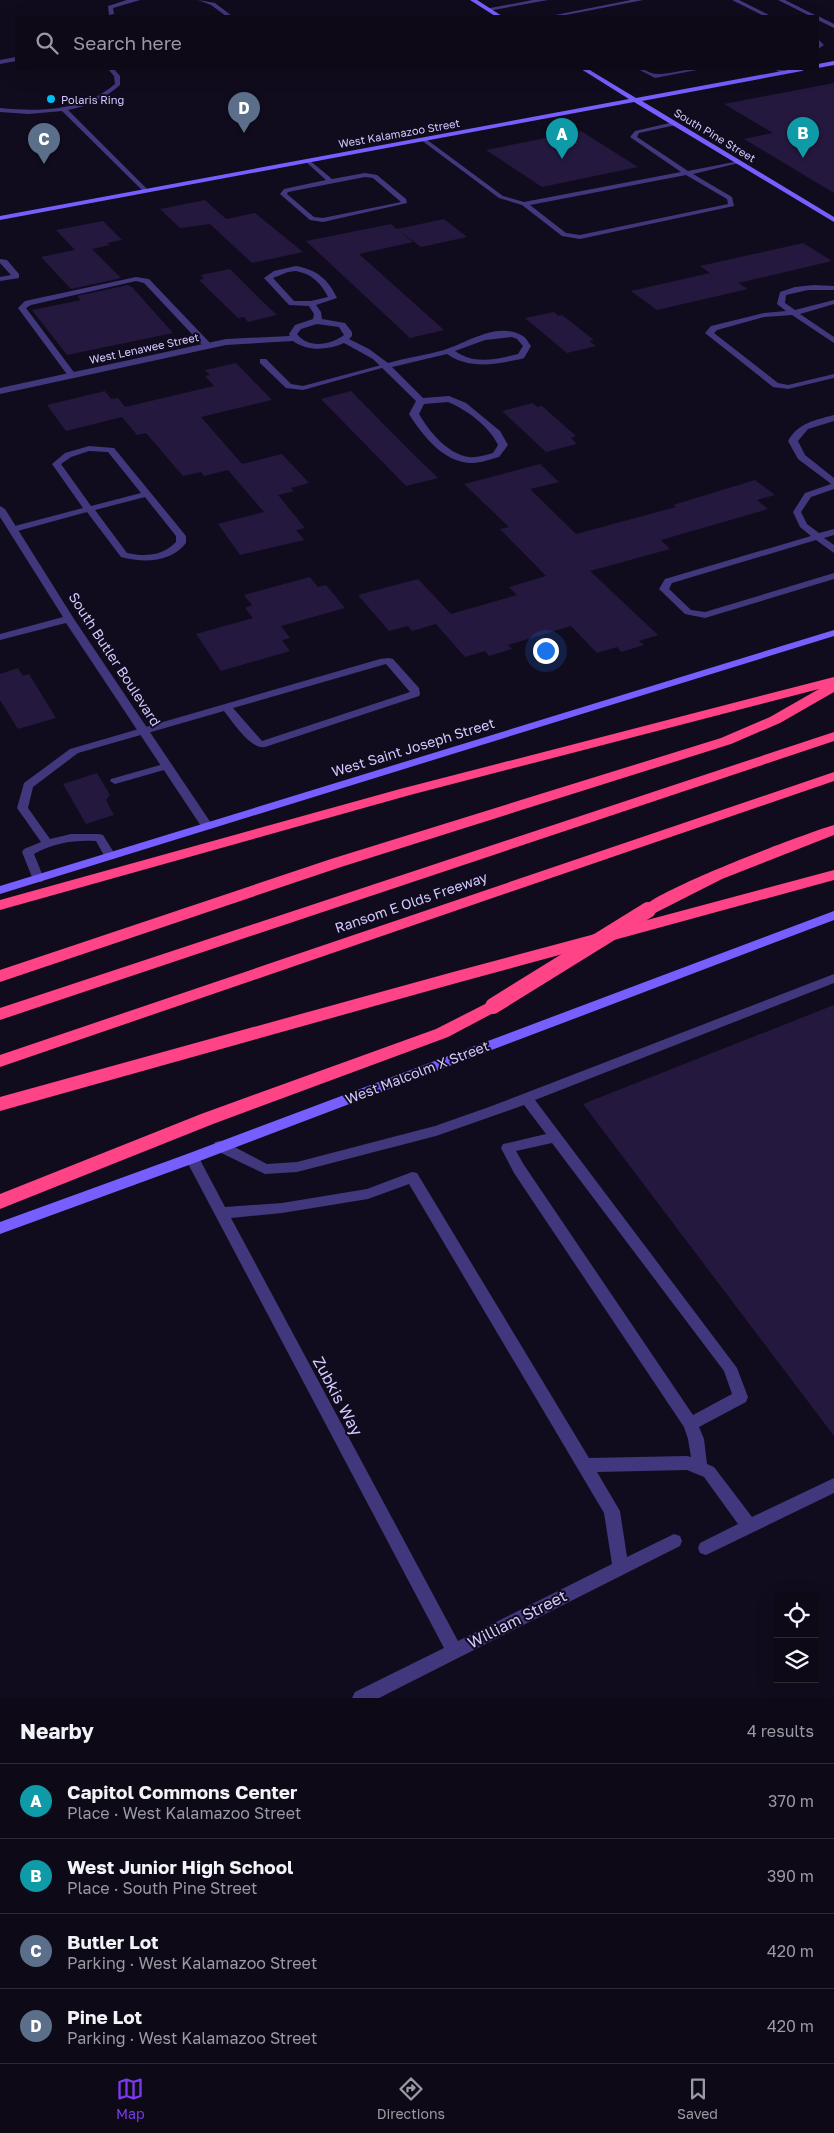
<!DOCTYPE html>
<html lang="en">
<head>
<meta charset="utf-8">
<style>
  body { margin:0; font-family:"Golos Text",sans-serif; background:#16121f; color:#f1f3f6 }
  .controls { position:absolute; right:15px; bottom:15px; display:grid; overflow:hidden; border-radius:0px; box-shadow:0 5px 20px #0002 }
  .controls button { width:45px; height:45px; display:grid; place-items:center; padding:0; border:0; border-bottom:1px solid #2d2a35; background:#0d0916; color:#f1f3f6; font:25px sans-serif }
  .you { position:absolute; left:545px; top:650px; width:18px; height:18px; margin:-12px; border:4px solid #fff; border-radius:50%; background:#1a73e8; box-shadow:0 0 0 8px #1a73e833 }
  .badge { display:grid; place-items:center; width:32px; height:32px; border-radius:50%; background:#7c3aed; color:#fff; font-size:16px; font-weight:700 }
  .pin { position:absolute; translate:-50% -41px; filter:drop-shadow(0 1px 2px #0008) }
  .pin::after { content:''; position:absolute; top:26px; width:18px; height:15px; background:inherit; clip-path:polygon(0 0,100% 0,50% 100%) }
  .list { margin:0; padding:0; list-style:none }
  h2 { display:flex; justify-content:space-between; align-items:center; height:65px; margin:0; padding:0 20px; font-size:21px }
  h2 small { font-size:16px; font-weight:400; color:#9a9aa1 }
  .list li { display:grid; grid-template-columns:32px 1fr auto; gap:15px; align-items:center; box-sizing:border-box; height:75px; padding:0 20px; border-top:1px solid #2d2a35 }
  .list b { display:block; font-size:19px; white-space:nowrap }
  .list p { margin:0; font-size:16px; white-space:nowrap; color:#9a9aa1 }
  .list em { font-size:16px; font-style:normal; color:#9a9aa1 }
  .icon { flex:none; width:28px; height:28px; fill:none; stroke:currentColor; stroke-width:2; stroke-linecap:round; stroke-linejoin:round }
  .map { position:relative; flex:none; width:834px; height:1698px; overflow:hidden }
  .search { position:absolute; background:#0d0916; box-shadow:0 5px 20px #0002; left:15px; right:15px; top:15px; height:55px; display:flex; align-items:center; gap:12px; box-sizing:border-box; padding:0 18px; border-radius:0px; color:#9a9aa1; font-size:19px }
  .sheet { height:365px; background:#0d0916 }
  nav { display:flex; justify-content:space-around; align-items:center; box-sizing:border-box; height:70px; border-top:1px solid #2d2a35; background:#0d0916; font-size:14px; color:#9a9aa1 }
  nav a { display:grid; justify-items:center; gap:2px }
  nav .on { color:#7c3aed }
  .map>svg:first-child { display:block }
  .building { fill:#24183e }
  .lines { fill:none; stroke-linecap:round; stroke-linejoin:round }
  .lane { fill:#41377c; fill-rule:evenodd }
  .street { fill:#41377c; fill-rule:evenodd }
  .secondary { fill:#765ffe; fill-rule:evenodd }
  .highway { fill:#fe4387; fill-rule:evenodd }
  .highway-bridge { stroke:#fe4387; stroke-width:16 }
  .poi-dot { fill:#01bdf1; stroke:#110c1d; stroke-width:2 }
  .labels { text-anchor:middle; dominant-baseline:central; stroke-width:4; stroke-linejoin:round; paint-order:stroke }
  .far-poi-label { font-size:11px; fill:#d4c8ff; stroke:#110c1d; text-anchor:start }
  .far-street-label { font-size:11px; fill:#d4c8ff; stroke:#110c1d }
  .street-label { font-size:14px; fill:#d4c8ff; stroke:#110c1d }
  .near-street-label { font-size:16px; fill:#d4c8ff; stroke:#110c1d }
</style>
</head>
<body>
<div class="map">
<svg width="834" height="1698" viewBox="0 0 834 1698">
  <rect width="100%" height="100%" fill="#110c1d"/>
  <!-- building -->
  <path class="building" d="M 834,83 L 834,193 L 744,139 L 773,133 L 724,104 Z
    M 581,131 L 638,167 L 542,187 L 486,150 Z
    M 205,200 L 226,219 L 255,213 L 303,252 L 252,263 L 210,224 L 180,228 L 160,209 Z
    M 444,219 L 467,237 L 421,247 L 397,229 Z
    M 103,221 L 122,240 L 107,243 L 110,245 L 92,249 L 121,278 L 71,289 L 41,257 L 75,250 L 56,230 Z
    M 391,224 L 413,242 L 359,254 L 444,330 L 410,338 L 306,241 Z
    M 803,243 L 832,261 L 738,283 L 748,289 L 657,310 L 631,291 L 710,273 L 700,266 Z
    M 230,269 L 260,299 L 277,315 L 248,322 L 244,317 L 238,318 L 199,280 L 204,279 L 201,275 Z
    M 128,285 L 132,287 L 173,333 L 67,355 L 32,310 L 81,300 L 77,296 Z
    M 554,312 L 558,316 L 562,315 L 594,340 L 589,341 L 596,346 L 567,353 L 525,318 Z
    M 236,363 L 272,400 L 201,417 L 242,464 L 282,454 L 309,483 L 291,488 L 294,491 L 278,495 L 305,528 L 296,530 L 304,540 L 240,555 L 218,524 L 264,512 L 228,470 L 204,476 L 201,472 L 183,476 L 146,433 L 137,435 L 122,417 L 66,431 L 47,405 L 105,391 L 111,399 L 118,398 L 125,407 L 214,386 L 205,376 L 210,375 L 205,370 Z
    M 351,391 L 410,451 L 438,478 L 406,486 L 321,399 Z
    M 533,403 L 537,407 L 542,406 L 576,436 L 571,438 L 577,444 L 546,452 L 502,411 Z
    M 540,464 L 559,482 L 530,489 L 576,534 L 676,507 L 673,505 L 755,480 L 775,495 L 757,500 L 768,509 L 661,540 L 670,549 L 590,571 L 658,635 L 639,641 L 644,645 L 621,652 L 617,647 L 597,653 L 571,626 L 508,645 L 512,649 L 489,656 L 485,651 L 465,657 L 436,624 L 412,631 L 408,626 L 389,631 L 358,595 L 418,579 L 451,614 L 517,595 L 509,587 L 546,576 L 500,529 L 509,527 L 464,484 Z
    M 310,577 L 318,587 L 326,585 L 345,608 L 281,626 L 290,638 L 282,640 L 290,651 L 221,671 L 196,634 L 253,618 L 245,608 L 252,605 L 244,595 Z
    M 18,668 L 23,676 L 29,674 L 56,718 L 18,729 L 0,700 L 0,674 Z
    M 97,773 L 110,795 L 106,800 L 114,815 L 86,824 L 63,784 Z
    M 834,1005 L 834,1436 L 583,1104 Z"/>
  <g class="lines">
    <!-- lane -->
    <path class="lane" d="M 127,0 L 140,0 L 113,8 L 114,14 L 109,15 L 108,6 Z
      M 198,0 L 215,3 L 232,16 L 226,16 L 211,5 Z
      M 631,0 L 643,0 L 561,16 L 550,16 Z
      M 732,0 L 739,0 L 771,16 L 764,16 Z
      M 778,0 L 785,0 L 817,16 L 810,16 Z
      M 818,16 L 834,24 L 834,28 L 818,20 Z
      M 818,39 L 824,45 L 818,49 Z
      M 16,57 L 16,61 L 0,64 L 0,60 Z
      M 108,69 L 114,69 L 120,76 L 120,85 C 104,99 88,106 68,110 L 148,190 L 148,192 L 144,192 L 62,111 L 29,114 L 0,112 L 0,108 C 40,112 84,111 115,84 L 114,76 Z
      M 638,69 C 646,69 650,74 657,74 C 672,74 687,68 702,69 L 655,78 Z
      M 774,69 L 781,69 L 786,72 L 781,73 Z
      M 674,122 L 676,123 L 676,125 L 639,133 L 637,137 L 688,171 L 739,161 L 739,163 L 693,174 L 732,197 L 734,206 L 580,239 L 562,236 L 522,205 L 499,198 L 421,140 L 426,139 L 503,196 L 524,202 L 681,172 L 630,137 L 635,131 ZM 686,175 L 727,199 L 728,204 L 580,235 L 566,233 L 530,205 Z
      M 308,159 L 332,179 L 365,173 L 377,175 L 406,199 L 407,203 L 323,222 L 310,220 L 280,194 L 284,189 L 326,180 L 306,162 L 306,160 ZM 365,177 L 373,178 L 401,202 L 323,218 L 314,217 L 287,194 L 288,192 Z
      M 0,259 L 7,260 L 19,274 L 19,278 L 0,281 L 0,277 L 11,275 L 0,263 Z
      M 136,277 L 149,279 L 211,344 L 211,348 L 205,348 L 144,283 L 136,281 L 31,305 L 26,308 L 76,375 L 72,377 L 69,377 L 18,308 L 25,301 Z
      M 814,285 L 834,286 L 834,290 L 808,290 L 786,295 L 785,303 L 795,310 L 834,300 L 834,304 L 800,314 L 834,337 L 834,343 L 792,315 L 764,317 L 717,330 L 714,333 L 778,383 L 788,385 L 834,374 L 834,378 L 788,389 L 773,387 L 705,333 L 711,326 L 764,313 L 786,311 L 777,304 L 780,292 L 795,287 Z
      M 260,359 L 266,359 L 291,384 L 303,386 L 385,364 L 389,366 L 303,390 L 286,388 L 260,363 Z
      M 89,446 L 114,448 L 186,536 L 186,543 C 170,563 144,563 121,557 L 87,512 L 14,532 L 11,531 L 11,527 L 83,508 L 52,464 L 65,453 ZM 89,451 L 108,452 L 141,493 L 91,506 L 61,464 L 71,457 ZM 145,497 L 176,536 L 176,542 C 163,556 145,557 127,553 L 95,510 Z
      M 834,483 L 834,489 L 811,497 L 801,512 L 807,524 L 819,533 L 834,529 L 834,535 L 824,538 L 834,545 L 834,553 L 816,540 L 672,583 L 669,589 L 691,610 L 705,612 L 834,573 L 834,579 L 705,618 L 685,614 L 659,589 L 665,579 L 811,536 L 800,527 L 793,512 L 805,493 Z
      M 389,658 L 393,659 L 419,688 L 420,694 L 419,696 L 265,747 C 251,750 232,721 224,711 L 78,753 L 33,787 L 28,808 L 50,839 L 71,834 L 99,834 L 103,835 L 116,856 L 114,859 L 106,859 L 96,841 C 73,840 54,843 34,854 L 44,879 L 42,882 L 34,882 L 22,852 L 24,849 L 41,842 L 17,808 L 24,783 L 70,749 L 380,659 ZM 386,664 L 410,692 L 262,741 L 233,708 Z
      M 167,763 L 171,764 L 172,766 L 171,768 L 115,784 L 110,781 L 111,779 Z
      M 834,974 L 834,983 L 535,1100 L 737,1368 L 748,1397 L 746,1402 L 699,1427 L 704,1439 L 707,1464 L 714,1467 L 752,1517 L 834,1478 L 834,1493 L 706,1555 L 700,1553 L 698,1548 L 700,1543 L 738,1524 L 704,1477 L 687,1470 L 597,1472 L 620,1511 L 627,1557 L 674,1534 L 680,1536 L 682,1541 L 680,1546 L 379,1698 L 352,1698 L 355,1692 L 444,1648 L 185,1158 L 187,1154 L 192,1153 L 197,1154 L 225,1207 L 282,1203 L 367,1189 L 412,1172 L 417,1173 L 589,1458 L 687,1456 L 691,1457 L 688,1439 L 684,1427 L 514,1173 L 501,1148 L 503,1144 L 508,1143 L 546,1134 L 524,1105 L 436,1136 L 297,1172 L 265,1174 L 215,1150 L 213,1146 L 215,1142 L 220,1141 L 225,1142 L 267,1164 L 297,1162 L 435,1126 L 489,1107 ZM 552,1143 L 724,1371 L 732,1394 L 693,1415 L 524,1165 L 516,1151 ZM 409,1184 L 604,1513 L 612,1564 L 458,1641 L 231,1218 L 282,1213 L 368,1199 Z"/>
    <!-- street -->
    <path class="street" d="M 533,0 L 548,0 L 488,11 L 485,9 Z
      M 296,266 C 317,270 328,279 337,298 L 316,305 L 321,312 L 322,319 L 345,323 L 352,332 L 352,336 L 349,339 L 369,349 L 388,363 C 406,358 426,355 444,350 C 467,343 496,322 521,335 C 526,337 528,342 531,346 L 524,358 L 521,359 C 496,364 470,370 447,354 L 392,367 L 423,398 L 449,396 L 466,403 L 500,431 L 508,445 L 499,457 C 491,459 481,463 472,463 C 444,463 423,436 409,414 L 416,401 L 373,359 L 344,343 C 328,350 308,352 293,341 L 226,345 L 0,394 L 0,388 L 226,339 L 290,336 L 289,334 L 295,325 L 313,319 L 314,314 L 309,306 L 289,305 L 264,278 L 274,271 ZM 296,271 C 312,274 321,283 328,297 L 311,301 L 294,301 L 273,278 L 288,272 ZM 317,324 L 339,327 L 344,335 C 331,345 308,349 297,334 L 301,329 ZM 512,337 L 517,339 L 523,346 L 518,354 C 497,359 474,365 455,351 L 485,340 ZM 448,402 C 467,410 489,426 498,445 L 493,453 C 485,455 477,458 469,457 C 447,454 429,431 419,414 L 424,404 Z
      M 834,415 L 834,421 L 808,429 L 798,441 L 805,455 L 834,478 L 834,486 L 798,459 L 788,441 C 798,423 815,420 834,415 Z
      M 0,506 L 5,509 L 74,619 L 211,823 L 213,826 L 211,829 L 203,829 L 66,623 L 0,640 L 0,634 L 63,617 L 0,517 Z"/>
    <!-- secondary -->
    <path class="secondary" d="M 470,0 L 477,0 L 502,16 L 495,16 Z
      M 834,61 L 834,65 L 818,68 L 818,64 Z
      M 581,69 L 588,69 L 636,98 L 793,69 L 805,69 L 802,71 L 642,101 L 834,217 L 834,222 L 634,102 L 0,220 L 0,216 L 629,99 Z
      M 834,630 L 834,636 L 0,894 L 0,886 Z
      M 834,911 L 834,920 L 197,1162 L 0,1234 L 0,1222 L 187,1154 Z"/>
    <!-- highway -->
    <path class="highway" d="M 834,677 L 834,692 L 780,723 L 731,744 L 341,867 L 0,982 L 0,970 L 331,859 L 721,738 L 770,717 L 819,689 L 410,795 L 0,910 L 0,900 L 400,789 Z
      M 834,732 L 834,741 L 0,1020 L 0,1008 Z
      M 834,772 L 834,781 L 0,1067 L 0,1055 Z
      M 834,825 L 834,835 L 722,879 L 653,914 L 648,915 L 643,914 L 640,910 C 652,891 806,833 834,825 Z
      M 834,870 L 834,880 L 453,984 L 0,1111 L 0,1097 L 453,972 Z
      M 493,1000 L 499,1002 L 501,1006 L 499,1010 L 448,1037 L 213,1124 L 0,1209 L 0,1194 L 201,1114 L 436,1029 Z"/>
    <!-- highway-bridge -->
    <path class="highway-bridge" d="M 493,1006 L 648,910"/>
  </g>
  <!-- markers -->
  <circle class="poi-dot" cx="51" cy="99" r="5"/>
  <g class="labels">
    <!-- far-poi labels -->
    <g class="far-poi-label">
      <text x="61" y="99">Polaris Ring</text>
    </g>
    <!-- far-street labels -->
    <g class="far-street-label">
      <text transform="translate(399 133) rotate(-10)">West Kalamazoo Street</text>
      <text transform="translate(715 135) rotate(31)">South Pine Street</text>
      <text transform="translate(144 348) rotate(-12)">West Lenawee Street</text>
    </g>
    <!-- street labels -->
    <g class="street-label">
      <text transform="translate(115 659) rotate(57)">South Butler Boulevard</text>
      <text transform="translate(413 747) rotate(-17)">West Saint Joseph Street</text>
      <text transform="translate(411 902) rotate(-19)">Ransom E Olds Freeway</text>
      <text transform="translate(417 1072) rotate(-21)">West Malcolm X Street</text>
    </g>
    <!-- near-street labels -->
    <g class="near-street-label">
      <text transform="translate(338 1396) rotate(62)">Zubkis Way</text>
      <text transform="translate(517 1619) rotate(-27)">William Street</text>
    </g>
  </g>
</svg>
<div class="controls">
<button><svg class="icon" aria-label="locate" viewBox="0 0 24 24"><circle cx="12" cy="12" r="6"/><path d="M12 2v4M12 18v4M2 12h4M18 12h4"/></svg></button>
<button><svg class="icon" aria-label="layers" viewBox="0 0 24 24"><path d="M12 4l9 5-9 5-9-5zM3 14l9 5 9-5"/></svg></button>
</div>
<div class="you"></div>
<div class="pin badge" style="left:562px;top:159px;background:#0f9aa8">A</div>
<div class="pin badge" style="left:803px;top:158px;background:#0f9aa8">B</div>
<div class="pin badge" style="left:44px;top:164px;background:#5c6f8a">C</div>
<div class="pin badge" style="left:244px;top:133px;background:#5c6f8a">D</div>
<div class="search"><svg class="icon" aria-label="search" viewBox="0 0 24 24"><circle cx="10" cy="10" r="6"/><path d="M15 15l6 6"/></svg>Search here</div>
</div>
<section class="sheet">
<h2>Nearby<small>4 results</small></h2>
<ul class="list">
<li><span class="badge" style="background:#0f9aa8">A</span><div><b>Capitol Commons Center</b><p>Place · West Kalamazoo Street</p></div><em>370 m</em></li>
<li><span class="badge" style="background:#0f9aa8">B</span><div><b>West Junior High School</b><p>Place · South Pine Street</p></div><em>390 m</em></li>
<li><span class="badge" style="background:#5c6f8a">C</span><div><b>Butler Lot</b><p>Parking · West Kalamazoo Street</p></div><em>420 m</em></li>
<li><span class="badge" style="background:#5c6f8a">D</span><div><b>Pine Lot</b><p>Parking · West Kalamazoo Street</p></div><em>420 m</em></li>
</ul>
</section>
<nav>
<a class="on"><svg class="icon" aria-label="map" viewBox="0 0 24 24"><path d="M3 6l6-2 6 2 6-2v14l-6 2-6-2-6 2zM9 4v14M15 6v14"/></svg>Map</a>
<a><svg class="icon" aria-label="directions" viewBox="0 0 24 24"><path d="M12 3l9 9-9 9-9-9zM9 14v-3h6M13 9l2 2-2 2"/></svg>Directions</a>
<a><svg class="icon" aria-label="saved" viewBox="0 0 24 24"><path d="M7 4h10v16l-5-4-5 4z"/></svg>Saved</a>
</nav>
</body>
</html>
